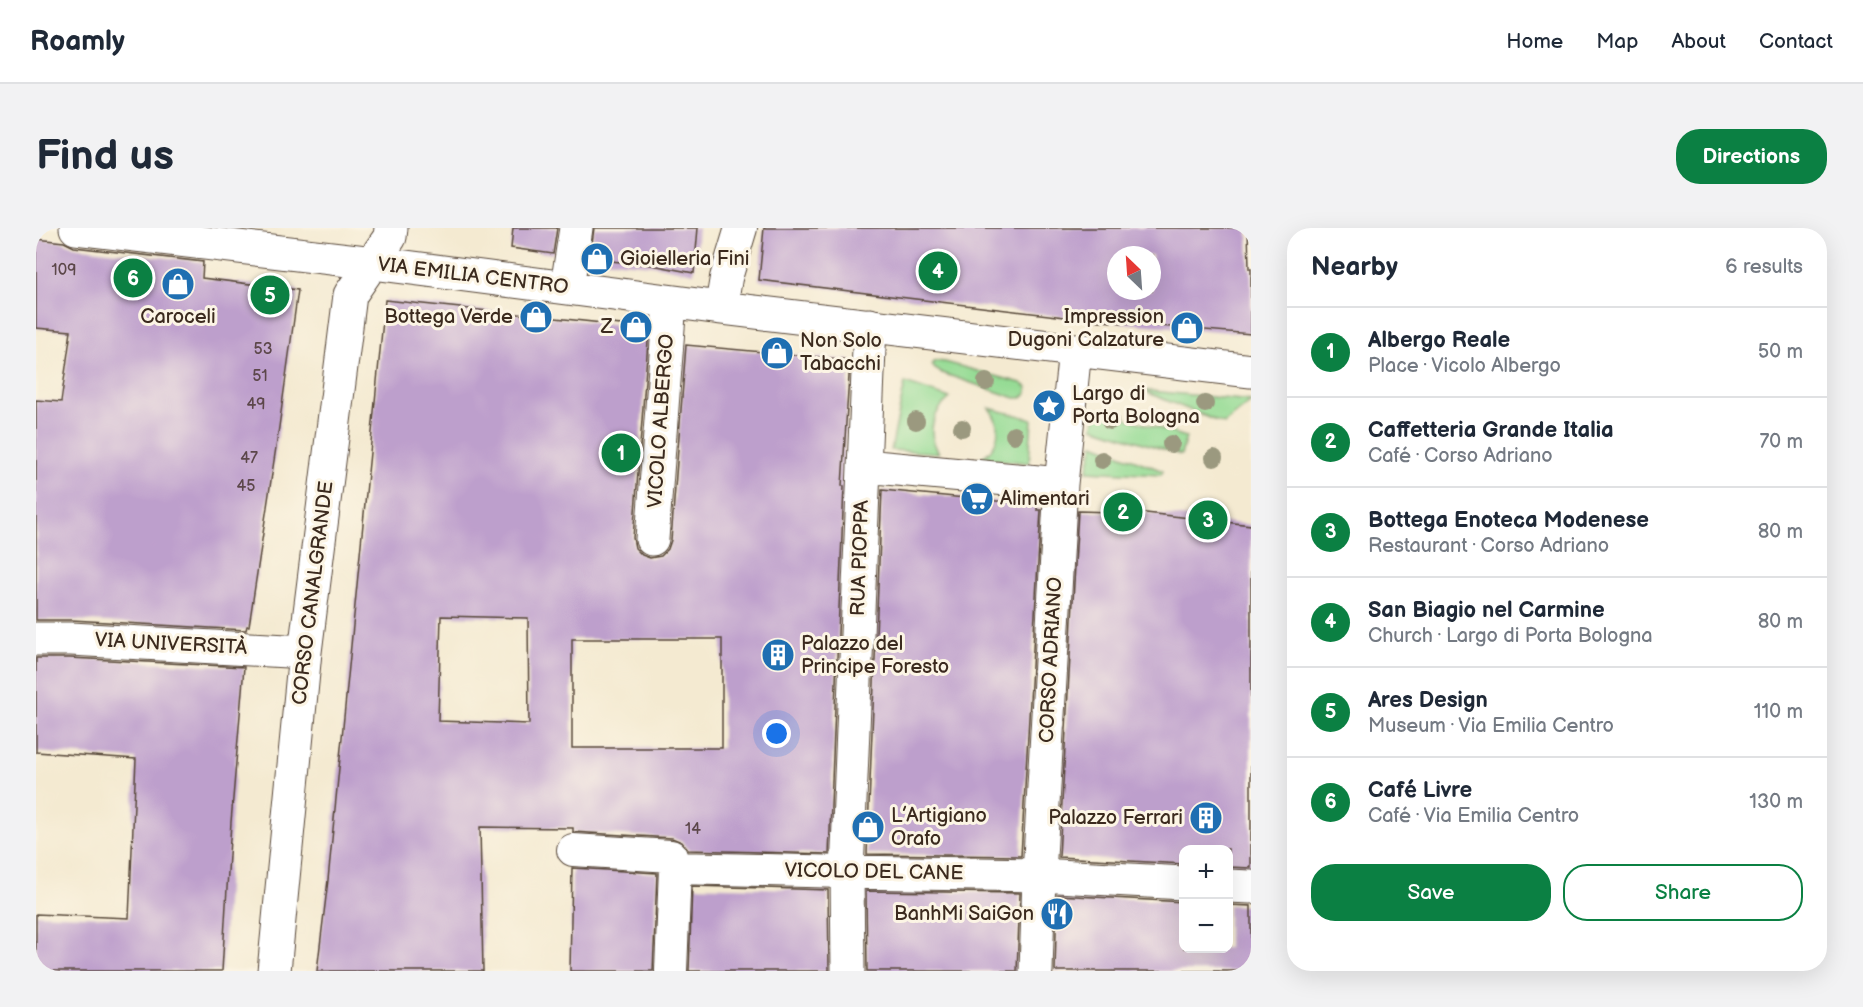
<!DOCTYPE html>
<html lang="en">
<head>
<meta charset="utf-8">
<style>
  body { margin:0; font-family:"Balsamiq Sans",sans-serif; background:#f2f2f3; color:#1f2937 }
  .controls { position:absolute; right:18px; bottom:18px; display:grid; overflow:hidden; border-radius:12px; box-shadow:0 6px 24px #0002 }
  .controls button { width:54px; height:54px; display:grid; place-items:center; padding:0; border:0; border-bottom:2px solid #e0e1e3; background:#fff; color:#1f2937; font:30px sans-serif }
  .compass { position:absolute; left:1071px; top:18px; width:54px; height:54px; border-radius:50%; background:#fff; box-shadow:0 6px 24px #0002; rotate:335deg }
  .you { position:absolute; left:741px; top:506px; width:21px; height:21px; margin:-15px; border:4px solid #fff; border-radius:50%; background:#1a73e8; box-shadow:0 0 0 9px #1a73e833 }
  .badge { display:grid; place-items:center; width:39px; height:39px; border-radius:50%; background:#0b8043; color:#fff; font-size:20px; font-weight:700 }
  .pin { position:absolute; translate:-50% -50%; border:3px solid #fff; box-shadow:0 2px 6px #0006 }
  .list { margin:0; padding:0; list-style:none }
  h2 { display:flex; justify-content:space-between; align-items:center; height:78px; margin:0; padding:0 24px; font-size:26px }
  h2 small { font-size:20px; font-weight:400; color:#747a83 }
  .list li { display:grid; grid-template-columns:39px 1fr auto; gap:18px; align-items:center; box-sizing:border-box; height:90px; padding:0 24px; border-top:2px solid #e0e1e3 }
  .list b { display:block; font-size:22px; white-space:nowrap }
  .list p { margin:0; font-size:20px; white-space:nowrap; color:#747a83 }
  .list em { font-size:20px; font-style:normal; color:#747a83 }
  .actions { display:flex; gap:12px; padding:18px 24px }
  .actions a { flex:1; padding:14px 0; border:2px solid #0b8043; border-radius:24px; text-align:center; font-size:21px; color:#0b8043 }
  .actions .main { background:#0b8043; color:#fff }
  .map { position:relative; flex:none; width:1215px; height:743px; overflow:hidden; border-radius:24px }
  header { display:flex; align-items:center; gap:36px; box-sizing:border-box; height:84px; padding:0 30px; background:#fff; border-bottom:2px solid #e0e1e3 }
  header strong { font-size:28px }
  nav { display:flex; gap:33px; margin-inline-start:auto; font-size:21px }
  .intro { display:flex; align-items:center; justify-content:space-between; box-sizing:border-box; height:144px; padding:0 36px }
  h1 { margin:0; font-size:42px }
  .button { padding:15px 27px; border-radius:24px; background:#0b8043; color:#fff; font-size:21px; font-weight:700 }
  main { display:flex; gap:36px; padding:0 36px }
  aside { flex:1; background:#fff; border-radius:24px; box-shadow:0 6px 24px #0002 }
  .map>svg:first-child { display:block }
  .green { fill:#95db94; stroke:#688259; stroke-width:1.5 }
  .building { fill:#bd9fcc; fill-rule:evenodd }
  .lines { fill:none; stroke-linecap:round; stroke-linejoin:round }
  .pedestrian-casing { stroke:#574739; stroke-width:34 }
  .minor-casing { stroke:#574739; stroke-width:35 }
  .pedestrian { stroke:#fff; stroke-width:32 }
  .minor { stroke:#fff; stroke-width:33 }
  .tree { fill:#9b997f }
  .labels { text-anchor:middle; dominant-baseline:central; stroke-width:6; stroke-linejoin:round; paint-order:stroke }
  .number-label { font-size:16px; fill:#5c474a }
  .poi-label { font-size:20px; fill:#3b2a1e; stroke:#fcf5e5; text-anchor:start }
  .street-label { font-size:20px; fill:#3b2a1e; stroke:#fcf5e5 }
</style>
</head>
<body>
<header>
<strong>Roamly</strong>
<nav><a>Home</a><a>Map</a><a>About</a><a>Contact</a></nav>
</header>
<div class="intro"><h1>Find us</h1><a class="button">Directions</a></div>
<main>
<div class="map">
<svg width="1215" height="743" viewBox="0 0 1215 743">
  <rect width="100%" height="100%" fill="#fcf5e5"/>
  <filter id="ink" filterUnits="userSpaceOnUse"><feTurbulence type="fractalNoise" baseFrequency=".0167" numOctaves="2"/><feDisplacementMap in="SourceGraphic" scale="12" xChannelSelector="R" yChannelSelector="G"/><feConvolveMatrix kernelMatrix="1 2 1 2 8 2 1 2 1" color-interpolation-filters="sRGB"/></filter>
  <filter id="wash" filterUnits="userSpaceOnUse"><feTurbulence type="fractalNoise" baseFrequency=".008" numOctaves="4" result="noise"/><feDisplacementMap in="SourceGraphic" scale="24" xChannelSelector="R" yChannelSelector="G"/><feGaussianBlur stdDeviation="1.35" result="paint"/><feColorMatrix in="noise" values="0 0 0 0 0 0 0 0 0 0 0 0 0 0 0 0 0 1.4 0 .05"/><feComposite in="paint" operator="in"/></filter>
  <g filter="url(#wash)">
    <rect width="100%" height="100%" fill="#f4ead1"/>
    <!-- green -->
    <path class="green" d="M 899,133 L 909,134 L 985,155 L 991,159 L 991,165 L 986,170 L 979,170 L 906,145 L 899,141 L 896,137 Z
      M 869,155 L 914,170 C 896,185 890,204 903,225 L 855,222 Z
      M 1105,162 L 1215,173 L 1215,174 L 1188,196 Z
      M 953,180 L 996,191 L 993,235 L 945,230 C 964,218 967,198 953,180 Z
      M 1062,181 L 1150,209 L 1145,227 L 1057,199 Z
      M 1058,216 L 1127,243 L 1125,247 L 1051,243 Z"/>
    <g id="blocks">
      <!-- building -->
      <path class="building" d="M 477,0 L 521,0 L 517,26 L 475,20 Z
        M 558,0 L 662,0 L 658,45 L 616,37 L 554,31 Z
        M 728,0 L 1212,0 L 1213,41 L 1215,41 L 1215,106 L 1054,92 L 723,52 ZM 1080,27 L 1116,27 L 1116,63 L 1080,63 Z
        M 0,11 L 28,14 L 38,19 L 167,34 L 166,50 L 262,62 L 242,206 L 213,398 L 211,398 L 210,402 L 36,392 L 0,392 L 0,172 L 25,174 L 35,103 L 0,100 Z
        M 349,72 L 613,100 L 597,310 L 599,320 L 606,327 L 614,330 L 625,328 L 632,321 L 635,312 L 650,117 L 814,132 L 806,258 L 808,258 L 793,626 L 652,622 L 646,614 L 636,610 L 537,604 L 537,600 L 444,599 L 447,743 L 281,743 L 292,652 ZM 405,388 L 492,390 L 493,496 L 402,493 ZM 536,411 L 686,411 L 686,520 L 536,520 Z
        M 846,262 L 1001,277 L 1001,282 L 1005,282 L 985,628 L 831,626 Z
        M 1042,283 L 1110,285 L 1215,297 L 1215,640 L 1192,639 L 1192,621 L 1148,621 L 1148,636 L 1023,629 Z
        M 0,430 L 34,430 L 208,439 L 195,594 L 186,743 L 0,743 L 0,686 L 93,690 L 100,531 L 0,524 Z
        M 536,640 L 621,645 L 617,743 L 534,743 Z
        M 656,658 L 792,662 L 793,743 L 653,743 Z
        M 830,663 L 984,665 L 981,743 L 831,743 Z
        M 1021,667 L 1148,674 L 1148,720 L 1192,720 L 1192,677 L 1215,678 L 1215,743 L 1019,743 Z"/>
    </g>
  </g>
  <g filter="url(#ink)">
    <use href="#blocks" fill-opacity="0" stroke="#574739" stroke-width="1.5"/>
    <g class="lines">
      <!-- pedestrian casing -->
      <g class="pedestrian-casing">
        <path id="pedestrian" d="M 685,80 L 690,50 L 705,0
          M 537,622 L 635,628 L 639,640 L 635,743
          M 639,640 L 811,644"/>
      </g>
      <!-- minor casing -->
      <g class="minor-casing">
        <path id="minor" d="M 40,0 L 338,35 L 685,80 L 1215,143
          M 531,59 L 540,0
          M 828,238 L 1025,256
          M 616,311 L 634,74
          M 0,411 L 35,411 L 269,424
          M 811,644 L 1003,647 L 1148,655
          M 1192,658 L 1215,659
          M 238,743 L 269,424 L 314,67 L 354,9 L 355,0
          M 812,743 L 811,644 L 834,97
          M 1000,743 L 1003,647 L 1025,256 L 1039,122"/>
      </g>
      <!-- pedestrian -->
      <use href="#pedestrian" class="pedestrian"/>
      <!-- minor -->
      <use href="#minor" class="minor"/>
    </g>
    <!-- trees -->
    <g class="tree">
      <circle cx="950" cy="154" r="9"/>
      <circle cx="1169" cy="176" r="9"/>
      <circle cx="880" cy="193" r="9"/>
      <circle cx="1074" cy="193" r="9"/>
      <circle cx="926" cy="200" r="9"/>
      <circle cx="978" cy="207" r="9"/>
      <circle cx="1135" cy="216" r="9"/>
      <circle cx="1178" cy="230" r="9"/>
      <circle cx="1066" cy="232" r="9"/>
    </g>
  </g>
  <!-- icons -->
  <defs>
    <g id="shop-disc" transform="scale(1.725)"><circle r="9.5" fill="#1f6fb2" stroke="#fcf5e5"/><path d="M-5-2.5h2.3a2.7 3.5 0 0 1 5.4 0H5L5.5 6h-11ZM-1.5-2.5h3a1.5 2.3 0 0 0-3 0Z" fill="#fff"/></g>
    <g id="sight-disc" transform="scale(1.725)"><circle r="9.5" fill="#1f6fb2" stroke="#fcf5e5"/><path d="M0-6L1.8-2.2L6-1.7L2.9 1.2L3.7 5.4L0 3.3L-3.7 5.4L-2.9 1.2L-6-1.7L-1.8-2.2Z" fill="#fff"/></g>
    <g id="supermarket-disc" transform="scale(1.725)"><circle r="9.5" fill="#1f6fb2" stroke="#fcf5e5"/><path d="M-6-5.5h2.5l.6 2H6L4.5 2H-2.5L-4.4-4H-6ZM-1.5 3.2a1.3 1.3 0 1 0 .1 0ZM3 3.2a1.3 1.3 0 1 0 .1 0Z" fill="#fff"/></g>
    <g id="building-disc" transform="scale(1.725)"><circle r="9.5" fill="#1f6fb2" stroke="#fcf5e5"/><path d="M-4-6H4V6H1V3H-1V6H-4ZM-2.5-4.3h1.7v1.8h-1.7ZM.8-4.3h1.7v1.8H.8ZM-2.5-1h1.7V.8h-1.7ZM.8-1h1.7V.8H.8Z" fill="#fff"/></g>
    <g id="restaurant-disc" transform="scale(1.725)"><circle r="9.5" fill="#1f6fb2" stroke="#fcf5e5"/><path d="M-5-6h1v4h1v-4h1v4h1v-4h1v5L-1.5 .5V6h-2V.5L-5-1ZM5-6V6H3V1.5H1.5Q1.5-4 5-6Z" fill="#fff"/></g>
  </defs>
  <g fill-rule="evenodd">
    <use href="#shop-disc" x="561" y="31"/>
    <use href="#shop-disc" x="142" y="56"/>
    <use href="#shop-disc" x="500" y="89"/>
    <use href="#shop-disc" x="600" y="99"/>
    <use href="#shop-disc" x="1151" y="100"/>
    <use href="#shop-disc" x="741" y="125"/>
    <use href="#sight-disc" x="1013" y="178"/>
    <use href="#supermarket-disc" x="941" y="271"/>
    <use href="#building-disc" x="742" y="427"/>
    <use href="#building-disc" x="1170" y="590"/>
    <use href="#shop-disc" x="832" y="599"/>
    <use href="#restaurant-disc" x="1021" y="686"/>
  </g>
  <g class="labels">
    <!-- number labels -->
    <g class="number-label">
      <text x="28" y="42">109</text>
      <text x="227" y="121">53</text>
      <text x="224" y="148">51</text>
      <text x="220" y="176">49</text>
      <text x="213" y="230">47</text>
      <text x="210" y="258">45</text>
      <text x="657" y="601">14</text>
    </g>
    <!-- poi labels -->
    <g class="poi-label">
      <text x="584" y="31">Gioielleria Fini</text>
      <text x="142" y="89" text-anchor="middle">Caroceli</text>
      <text x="477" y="89" text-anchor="end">Bottega Verde</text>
      <text x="1128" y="89" text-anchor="end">Impression<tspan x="1128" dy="23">Dugoni Calzature</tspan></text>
      <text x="577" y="99" text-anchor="end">Z</text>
      <text x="764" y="113">Non Solo<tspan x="764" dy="23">Tabacchi</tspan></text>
      <text x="1036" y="166">Largo di<tspan x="1036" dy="23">Porta Bologna</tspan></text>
      <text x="964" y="271">Alimentari</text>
      <text x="765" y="416">Palazzo del<tspan x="765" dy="23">Principe Foresto</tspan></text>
      <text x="855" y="588">L’Artigiano<tspan x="855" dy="23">Orafo</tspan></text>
      <text x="1147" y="590" text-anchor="end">Palazzo Ferrari</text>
      <text x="998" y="686" text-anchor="end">BanhMi SaiGon</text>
    </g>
    <!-- street labels -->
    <g class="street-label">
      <text transform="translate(437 48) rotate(7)">VIA EMILIA CENTRO</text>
      <text transform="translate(625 193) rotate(-86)">VICOLO ALBERGO</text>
      <text transform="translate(824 330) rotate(-88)">RUA PIOPPA</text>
      <text transform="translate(277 365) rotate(-83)">CORSO CANALGRANDE</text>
      <text transform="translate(135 416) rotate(3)">VIA UNIVERSITÀ</text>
      <text transform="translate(1015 432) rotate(-87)">CORSO ADRIANO</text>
      <text transform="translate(838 644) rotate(1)">VICOLO DEL CANE</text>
    </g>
  </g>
</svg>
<div class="controls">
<button>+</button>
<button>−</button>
</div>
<svg class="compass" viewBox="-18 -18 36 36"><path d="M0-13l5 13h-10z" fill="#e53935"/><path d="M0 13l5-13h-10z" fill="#747a83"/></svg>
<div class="you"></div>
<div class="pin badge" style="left:585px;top:225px">1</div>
<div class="pin badge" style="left:1087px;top:284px">2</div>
<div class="pin badge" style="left:1172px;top:292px">3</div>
<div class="pin badge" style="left:902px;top:43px">4</div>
<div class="pin badge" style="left:234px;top:67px">5</div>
<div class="pin badge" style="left:97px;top:50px">6</div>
</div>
<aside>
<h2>Nearby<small>6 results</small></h2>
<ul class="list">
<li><span class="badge">1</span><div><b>Albergo Reale</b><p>Place · Vicolo Albergo</p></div><em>50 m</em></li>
<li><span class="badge">2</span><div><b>Caffetteria Grande Italia</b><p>Café · Corso Adriano</p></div><em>70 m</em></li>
<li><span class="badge">3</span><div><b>Bottega Enoteca Modenese</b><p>Restaurant · Corso Adriano</p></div><em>80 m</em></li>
<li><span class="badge">4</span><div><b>San Biagio nel Carmine</b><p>Church · Largo di Porta Bologna</p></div><em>80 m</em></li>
<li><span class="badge">5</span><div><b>Ares Design</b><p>Museum · Via Emilia Centro</p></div><em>110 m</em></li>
<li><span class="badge">6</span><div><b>Café Livre</b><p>Café · Via Emilia Centro</p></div><em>130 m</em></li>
</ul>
<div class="actions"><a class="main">Save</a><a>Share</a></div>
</aside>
</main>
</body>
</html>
